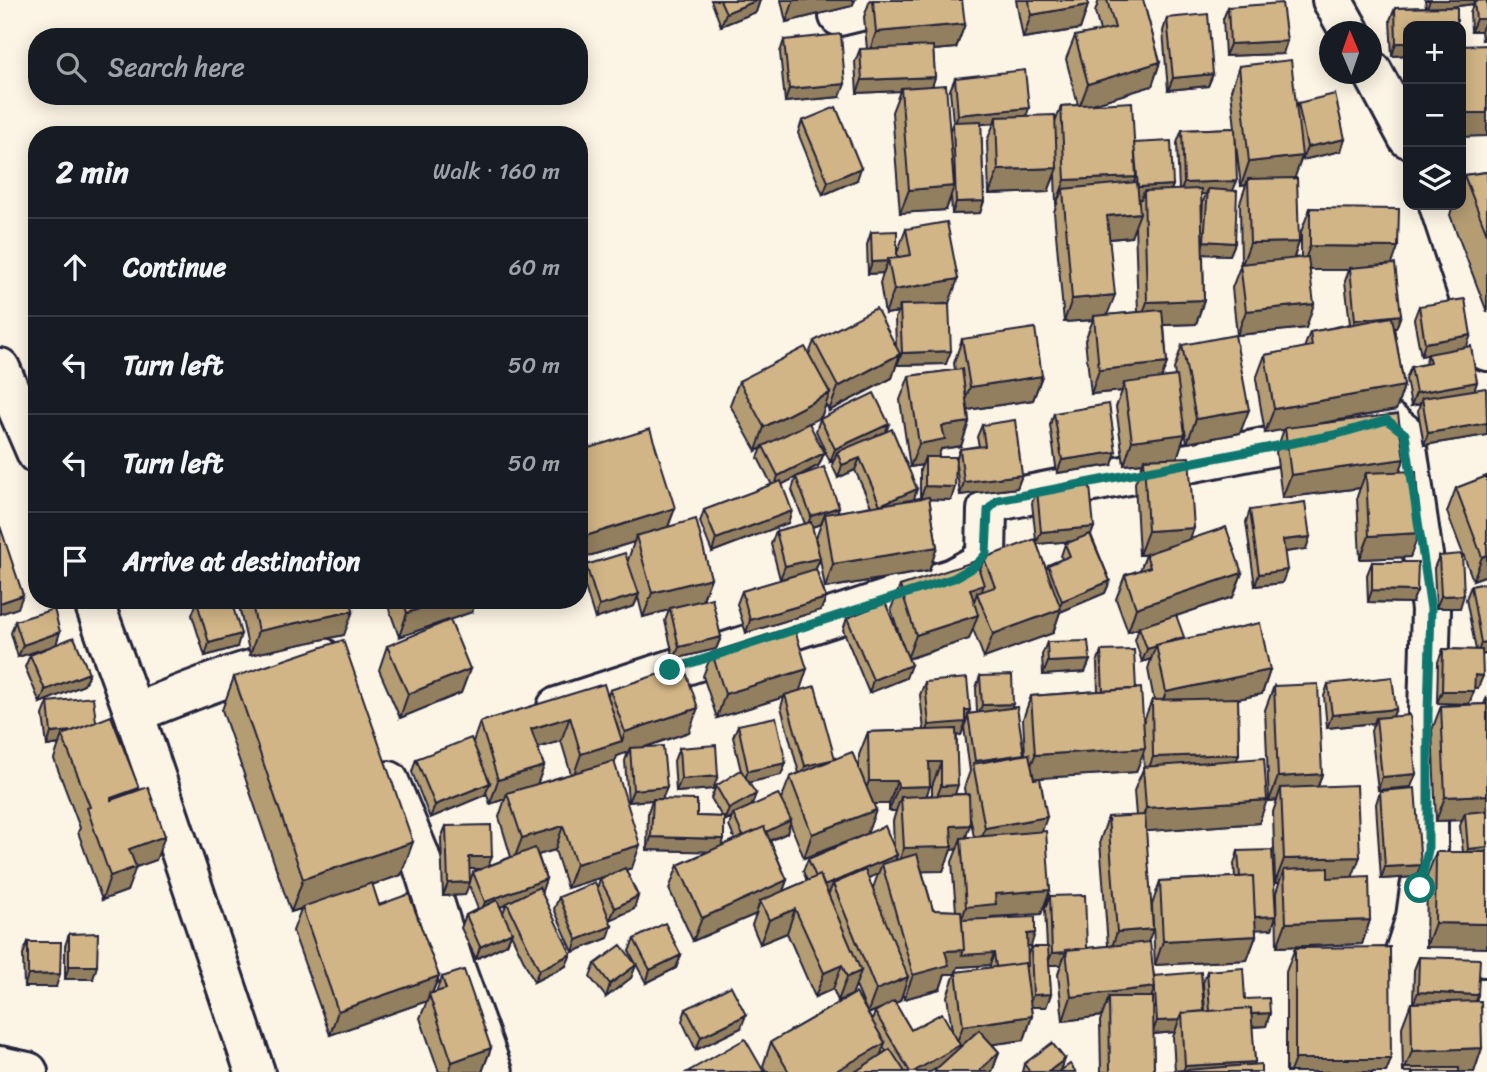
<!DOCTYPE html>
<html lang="en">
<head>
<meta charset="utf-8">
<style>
  body { margin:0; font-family:Sriracha,sans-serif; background:#20242c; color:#f1f3f6 }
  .controls { position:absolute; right:21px; top:21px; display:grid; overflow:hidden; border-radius:14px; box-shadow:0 4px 18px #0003 }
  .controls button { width:63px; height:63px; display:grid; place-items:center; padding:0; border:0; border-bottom:2px solid #363941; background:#171b24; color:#f1f3f6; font:35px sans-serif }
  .compass { position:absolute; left:1319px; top:21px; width:63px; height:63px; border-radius:50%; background:#171b24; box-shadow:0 4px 18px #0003; rotate:358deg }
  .stop { position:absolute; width:21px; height:21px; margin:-16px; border:5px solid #0f766e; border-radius:50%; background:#fff }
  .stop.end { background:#0f766e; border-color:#fff; box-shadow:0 2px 7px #0008 }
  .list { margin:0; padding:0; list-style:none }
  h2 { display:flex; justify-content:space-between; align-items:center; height:91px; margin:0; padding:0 28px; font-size:30px }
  h2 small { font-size:23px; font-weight:400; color:#9ea1a6 }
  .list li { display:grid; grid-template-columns:46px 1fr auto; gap:21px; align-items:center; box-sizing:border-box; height:98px; padding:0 28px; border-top:2px solid #363941 }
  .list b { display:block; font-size:26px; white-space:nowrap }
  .list em { font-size:23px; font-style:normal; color:#9ea1a6 }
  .icon { flex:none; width:38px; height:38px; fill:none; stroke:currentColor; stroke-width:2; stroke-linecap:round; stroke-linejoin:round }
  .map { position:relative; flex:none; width:1487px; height:1072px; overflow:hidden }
  .search { position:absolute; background:#171b24; box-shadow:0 4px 18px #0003; left:28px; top:28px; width:560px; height:77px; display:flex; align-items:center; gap:18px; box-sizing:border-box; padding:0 24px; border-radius:28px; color:#9ea1a6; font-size:26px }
  .panel { position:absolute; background:#171b24; box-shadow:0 4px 18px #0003; left:28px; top:126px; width:560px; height:483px; border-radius:28px }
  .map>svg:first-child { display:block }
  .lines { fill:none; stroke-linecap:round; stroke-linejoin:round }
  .street-casing { stroke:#22223b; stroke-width:44 }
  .street { stroke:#fcf5e5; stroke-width:38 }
  .wall { fill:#b49c73; stroke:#22223b; stroke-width:2; fill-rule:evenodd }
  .shaded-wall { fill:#927f5e; stroke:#22223b; stroke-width:2 }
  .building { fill:#d1b586; stroke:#22223b; stroke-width:2 }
  .route { stroke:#0f766e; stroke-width:9 }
</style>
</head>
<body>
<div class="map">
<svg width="1487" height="1072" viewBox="0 0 1487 1072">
  <rect width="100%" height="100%" fill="#fcf5e5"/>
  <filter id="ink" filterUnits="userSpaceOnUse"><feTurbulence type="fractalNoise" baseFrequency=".0143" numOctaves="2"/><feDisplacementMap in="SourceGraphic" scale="14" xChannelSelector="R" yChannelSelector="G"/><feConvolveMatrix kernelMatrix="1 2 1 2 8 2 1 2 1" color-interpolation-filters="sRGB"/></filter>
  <g filter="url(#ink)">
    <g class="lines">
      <!-- street casing -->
      <g class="street-casing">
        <path id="street" d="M 1332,0 L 1350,32
          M 839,16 L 905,0
          M 1372,71 L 1408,138
          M 1439,205 L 1487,351
          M 0,368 L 37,454
          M 93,600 L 134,713 L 255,1072
          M 557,707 L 953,578 L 975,566 L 986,554 L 987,510 L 998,501 L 1334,434 L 1387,420 L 1405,434 L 1431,609 L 1428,712 L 1428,850 L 1420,888 L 1416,917 L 1404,955 L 1392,1072
          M 134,713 C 195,690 256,661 321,657
          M 389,781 L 419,854 L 455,968 L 493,1072
          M 1404,955 L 1487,957
          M 0,1066 L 28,1072"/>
      </g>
      <!-- street -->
      <use href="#street" class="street"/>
    </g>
    <!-- wall -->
    <path class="wall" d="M 711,0 L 760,0 L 756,12 L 721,26 Z
      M 781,0 L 855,0 L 852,6 L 786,22 Z
      M 870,0 L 965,24 L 956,48 L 933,50 L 935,77 L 932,86 L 950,130 L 953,122 L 950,90 L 955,78 L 1026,116 L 1055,123 L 1061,106 L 1078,105 L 1066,59 L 1075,36 L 1100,31 L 1095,12 L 1099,0 L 1143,0 L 1160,62 L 1152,86 L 1092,104 L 1134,143 L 1173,185 L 1171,190 L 1179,190 L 1177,143 L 1182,130 L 1235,128 L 1231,90 L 1239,66 L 1297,106 L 1298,103 L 1341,151 L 1302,160 L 1302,158 L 1294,178 L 1299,242 L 1294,258 L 1301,257 L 1301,232 L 1310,208 L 1392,264 L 1401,315 L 1396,328 L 1394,328 L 1404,386 L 1396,410 L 1305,426 L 1404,459 L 1400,472 L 1419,533 L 1410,557 L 1360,559 L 1357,497 L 1360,488 L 1282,498 L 1276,452 L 1284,429 L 1265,433 L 1256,379 L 1265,355 L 1304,348 L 1310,332 L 1350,324 L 1345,281 L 1349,270 L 1310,270 L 1306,328 L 1237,335 L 1232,288 L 1241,264 L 1240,203 L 1246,185 L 1241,186 L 1235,136 L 1233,191 L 1235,243 L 1230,255 L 1203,254 L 1204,300 L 1196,324 L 1164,325 L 1167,363 L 1161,378 L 1175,376 L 1174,369 L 1182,345 L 1240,433 L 1187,443 L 1185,430 L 1185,434 L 1177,457 L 1194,528 L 1190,539 L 1242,573 L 1233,597 L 1176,616 L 1183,639 L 1270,670 L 1262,694 L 1238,699 L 1239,754 L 1236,760 L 1259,823 L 1146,831 L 1148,942 L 1154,976 L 1205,1011 L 1203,983 L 1207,971 L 1245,999 L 1270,1013 L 1266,1026 L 1252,1027 L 1255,1062 L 1253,1065 L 1175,1071 L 1173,1037 L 1175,1032 L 1153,1034 L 1154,1072 L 1101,1072 L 1100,1021 L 1102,1016 L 1063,1021 L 1058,974 L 1061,965 L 1049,965 L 1051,994 L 1046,1007 L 1031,1007 L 1032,1016 L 1024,1040 L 992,1044 L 999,1052 L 992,1072 L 935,1072 L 938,1067 L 930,1072 L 766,1072 L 763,1066 L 771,1042 L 852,995 L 838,1001 L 833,989 L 815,997 L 787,933 L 760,944 L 752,925 L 756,914 L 693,941 L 669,889 L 678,865 L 709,851 L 647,850 L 648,812 L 652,800 L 628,802 L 625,761 L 628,752 L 617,756 L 614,763 L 632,868 L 626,870 L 638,896 L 634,909 L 610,920 L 608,938 L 573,952 L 554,909 L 559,897 L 597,888 L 600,879 L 606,876 L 567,888 L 555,850 L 538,855 L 546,879 L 541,892 L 566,966 L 534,982 L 511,934 L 507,944 L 476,959 L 461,928 L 466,915 L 478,909 L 469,885 L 473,872 L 481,869 L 469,869 L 465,895 L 443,896 L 441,838 L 446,826 L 488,866 L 511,857 L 499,817 L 505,799 L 490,804 L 486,792 L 485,795 L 430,818 L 412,772 L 416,759 L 473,742 L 480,722 L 608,696 L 610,690 L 689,732 L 642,748 L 667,787 L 662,799 L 697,816 L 722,817 L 711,798 L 716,786 L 741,771 L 733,737 L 738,725 L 786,763 L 781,775 L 749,782 L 751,806 L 781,800 L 790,777 L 799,773 L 781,707 L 784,697 L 717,718 L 703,676 L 712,653 L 799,691 L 835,759 L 859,769 L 859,755 L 868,732 L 924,730 L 920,695 L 925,682 L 970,710 L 961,735 L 957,735 L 955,794 L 965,794 L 964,788 L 970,771 L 964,727 L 968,714 L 977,713 L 976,688 L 980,676 L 1011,708 L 1025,754 L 1023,719 L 1031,696 L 1098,691 L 1097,663 L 1101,651 L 1136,689 L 1143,723 L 1152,700 L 1154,700 L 1148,669 L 1151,659 L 1142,662 L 1135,640 L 1139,628 L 1128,632 L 1116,599 L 1125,575 L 1140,570 L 1146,555 L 1139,555 L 1135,483 L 1143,463 L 1124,465 L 1116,407 L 1122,391 L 1091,394 L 1085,340 L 1093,320 L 1064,322 L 1054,212 L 1057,204 L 1056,204 L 1055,174 L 1048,192 L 989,194 L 987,141 L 994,123 L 981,124 L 984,201 L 980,213 L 952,214 L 951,196 L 946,210 L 900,213 L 892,112 L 900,91 L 857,93 L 855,62 L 860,49 L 867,49 L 864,17 ZM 1201,194 L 1206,194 L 1203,202 L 1202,220 ZM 1135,225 L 1138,312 L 1107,315 L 1109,239 L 1131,237 ZM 561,741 L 571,774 L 537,784 L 544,766 L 538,748 ZM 1143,751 L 1144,767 L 1134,791 L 1136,816 L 1108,817 L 1100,841 L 1108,946 L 1087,948 L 1050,896 L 1045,908 L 1047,947 L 1031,947 L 1027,956 L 1027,946 L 1031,946 L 990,919 L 991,917 L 1041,914 L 1050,890 L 1034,778 L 1136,772 ZM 930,786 L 932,786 L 932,795 L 926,796 ZM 873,804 L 889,804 L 889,811 L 896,811 L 893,821 L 894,848 L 867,833 L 876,810 ZM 970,816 L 974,837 L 966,837 ZM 732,817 L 729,826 L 735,840 L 722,846 L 724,821 ZM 790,823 L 804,858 L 865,834 L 808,859 L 803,871 L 807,881 L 783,891 L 787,880 L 770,841 L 787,833 ZM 957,849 L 952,862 L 956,911 L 933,910 L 922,871 L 943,871 L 951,850 ZM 878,874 L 873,888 L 875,895 L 868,878 ZM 506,905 L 503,913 L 500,907 ZM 990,965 L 990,968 L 956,972 L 958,967 ZM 945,974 L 955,974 L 947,996 L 952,1030 L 911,1030 L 895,1003 L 900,1001 L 902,993 L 904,999 L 940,989 ZM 856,986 L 867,1012 L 852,995 ZM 884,1007 L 875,1012 L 872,1021 L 868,1014 ZM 883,1047 L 886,1051 L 880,1055 Z
      M 1016,0 L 1088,0 L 1088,5 L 1080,29 L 1023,38 Z
      M 1425,0 L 1487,0 L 1487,39 L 1482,40 L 1481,31 L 1471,31 L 1470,13 L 1473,4 L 1452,7 L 1408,26 L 1408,55 L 1392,56 L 1390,20 L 1395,8 L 1426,7 Z
      M 1228,7 L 1283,54 L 1225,56 L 1223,19 Z
      M 1167,18 L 1213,74 L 1208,86 L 1168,90 L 1163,31 Z
      M 784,40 L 840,97 L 785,102 L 780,52 Z
      M 1408,67 L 1408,120 L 1407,72 Z
      M 802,121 L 857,180 L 823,195 L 798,133 Z
      M 1487,172 L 1487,312 L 1450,215 L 1453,205 L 1461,205 L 1461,184 L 1464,175 Z
      M 906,229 L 949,303 L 945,304 L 946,364 L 897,365 L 897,363 L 892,378 L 829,411 L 826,404 L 821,417 L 808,424 L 824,453 L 819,465 L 797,477 L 837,512 L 871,506 L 855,470 L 838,478 L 832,465 L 834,460 L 830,462 L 816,431 L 820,419 L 889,424 L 886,431 L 914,499 L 920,498 L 920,470 L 922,465 L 910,467 L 900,400 L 909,376 L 955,370 L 954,363 L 962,339 L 1042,376 L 1033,400 L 968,410 L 969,422 L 961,446 L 941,449 L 938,457 L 956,460 L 960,449 L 979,446 L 977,437 L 982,425 L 1022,475 L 1017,488 L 960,495 L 956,465 L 951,500 L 929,499 L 937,547 L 929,571 L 825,588 L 820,559 L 816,569 L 826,598 L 821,610 L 746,633 L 737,604 L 742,591 L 790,577 L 780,579 L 771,544 L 776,531 L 805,524 L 792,490 L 796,477 L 782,484 L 788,523 L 712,552 L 700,522 L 704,510 L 772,485 L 758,458 L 762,448 L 756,451 L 730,405 L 739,381 L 809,354 L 814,341 L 896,347 L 895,318 L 898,312 L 885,314 L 880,283 L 883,273 L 868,274 L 867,245 L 871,232 L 898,257 L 897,253 ZM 821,524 L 816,538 L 818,551 L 812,527 Z
      M 1419,306 L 1467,347 L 1477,382 L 1474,390 L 1487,435 L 1424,445 L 1418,411 L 1420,404 L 1411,406 L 1406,379 L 1411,367 L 1425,364 L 1428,354 L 1421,356 L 1414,319 Z
      M 1054,413 L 1112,465 L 1057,473 L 1050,425 Z
      M 1487,476 L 1487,575 L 1473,580 L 1447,512 L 1456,488 Z
      M 1037,490 L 1094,527 L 1091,535 L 1110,581 L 1105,593 L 1060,612 L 1053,633 L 984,658 L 973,629 L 969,639 L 908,659 L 906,678 L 869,693 L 843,630 L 847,618 L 904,649 L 891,609 L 900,586 L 979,572 L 984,558 L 1036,540 L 1032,503 ZM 1072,541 L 1065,544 L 1061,556 L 1062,559 L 1048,565 L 1046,569 L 1037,544 Z
      M 675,508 L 668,527 L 711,578 L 703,600 L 721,637 L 716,649 L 674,659 L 665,621 L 669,610 L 643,617 L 638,597 L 634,606 L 595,619 L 582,577 L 586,565 L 628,560 L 634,542 L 579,559 Z
      M 1250,510 L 1306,549 L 1284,552 L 1282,583 L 1255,586 L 1246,522 Z
      M 1439,556 L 1460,608 L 1436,608 L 1434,568 Z
      M 1372,562 L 1412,603 L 1368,602 L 1367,575 Z
      M 1487,583 L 1482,654 L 1478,688 L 1474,688 L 1469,704 L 1437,703 L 1438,662 L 1443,649 L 1476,650 L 1466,599 L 1471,586 Z
      M 238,600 L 351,600 L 344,635 L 250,655 L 238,602 Z
      M 386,600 L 476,600 L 472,612 L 399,637 Z
      M 197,602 L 237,647 L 205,656 L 192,615 Z
      M 15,621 L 56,644 L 89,673 L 84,685 L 40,703 L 25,667 L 30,655 L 50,647 L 18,657 L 11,633 Z
      M 1047,642 L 1090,660 L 1085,672 L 1043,675 L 1042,655 Z
      M 387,646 L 470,669 L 461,693 L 400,718 L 379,670 Z
      M 234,677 L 401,875 L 372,885 L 379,905 L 439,976 L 432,993 L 436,992 L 442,977 L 491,1048 L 482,1072 L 439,1072 L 420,1018 L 427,1001 L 330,1035 L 293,931 L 301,909 L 291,912 L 222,710 Z
      M 1328,684 L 1393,717 L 1411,787 L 1378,790 L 1371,731 L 1374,723 L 1327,728 L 1324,696 Z
      M 1274,686 L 1322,774 L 1318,787 L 1370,920 L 1362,944 L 1277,947 L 1276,893 L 1279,883 L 1275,883 L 1273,812 L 1277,800 L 1269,801 L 1265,710 Z
      M 1487,697 L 1487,809 L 1426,947 L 1427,876 L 1436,852 L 1463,852 L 1460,826 L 1462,820 L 1436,821 L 1432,730 L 1441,706 L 1484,704 Z
      M 48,702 L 96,722 L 139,788 L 138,790 L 156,860 L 135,867 L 127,891 L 102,900 L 78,832 L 80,828 L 54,759 L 59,744 L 47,746 L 43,715 Z
      M 679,748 L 713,789 L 676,792 L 674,761 Z
      M 1380,791 L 1421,865 L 1416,877 L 1381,879 L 1376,804 Z
      M 1238,851 L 1276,916 L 1272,929 L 1256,929 L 1256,936 L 1247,960 L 1155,965 L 1152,905 L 1160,881 L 1235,877 L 1234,864 Z
      M 69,934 L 93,979 L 65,979 L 65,946 Z
      M 634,939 L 681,955 L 676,968 L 646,983 L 629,951 Z
      M 28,942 L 56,987 L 24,987 L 23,954 Z
      M 1295,948 L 1391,1059 L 1386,1072 L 1286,1072 L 1286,972 Z
      M 1419,957 L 1478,995 L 1476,1001 L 1482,1048 L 1474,1072 L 1403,1072 L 1402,1027 L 1411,1003 L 1413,1003 L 1414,970 Z
      M 595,964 L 636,965 L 631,978 L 606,997 L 590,977 Z
      M 686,1009 L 741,1028 L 696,1050 L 682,1021 Z
      M 1065,1059 L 1061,1071 L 1076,1072 L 1022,1072 L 1024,1064 Z"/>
    <!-- shaded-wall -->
    <path class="shaded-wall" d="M 758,0 L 760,0 L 756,12 L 721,26 L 726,13 Z
      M 794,0 L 855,0 L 852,6 L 786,22 Z
      M 1430,0 L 1487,0 L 1474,1 L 1473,4 L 1426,10 Z
      M 1088,5 L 1080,29 L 1023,38 L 1031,15 Z
      M 1476,19 L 1486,19 L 1481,31 L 1471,31 Z
      M 965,24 L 956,48 L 868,56 L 876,32 Z
      M 1486,27 L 1487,27 L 1487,39 L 1482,40 Z
      M 1287,41 L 1283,54 L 1225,56 L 1230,44 Z
      M 1396,43 L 1408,43 L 1408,55 L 1392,56 Z
      M 1160,62 L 1152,86 L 1079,108 L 1088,84 Z
      M 1213,74 L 1208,86 L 1168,90 L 1173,78 Z
      M 935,77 L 931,90 L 901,88 L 900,91 L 857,93 L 862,80 Z
      M 845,84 L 840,97 L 785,102 L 789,89 Z
      M 1029,108 L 1025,120 L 996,117 L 994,123 L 954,127 L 958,115 Z
      M 1461,113 L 1487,113 L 1487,136 L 1461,137 Z
      M 1345,139 L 1341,151 L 1302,160 L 1307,147 Z
      M 1302,156 L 1294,180 L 1248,179 L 1246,185 L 1241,186 L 1249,162 Z
      M 861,168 L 857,180 L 823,195 L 828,182 Z
      M 1057,168 L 1048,192 L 989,194 L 998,170 Z
      M 1136,177 L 1127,200 L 1063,189 L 1056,204 L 1065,180 Z
      M 1237,181 L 1232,193 L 1208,189 L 1206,194 L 1179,195 L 1184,183 Z
      M 1173,185 L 1168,197 L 1144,191 L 1141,199 L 1133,199 L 1138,187 Z
      M 954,186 L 946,210 L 900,213 L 909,190 Z
      M 984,201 L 980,213 L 952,214 L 956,202 Z
      M 1140,213 L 1131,237 L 1098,240 L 1107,216 Z
      M 1204,241 L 1235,243 L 1230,255 L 1200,254 Z
      M 1299,242 L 1291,266 L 1241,267 L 1250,243 Z
      M 1310,246 L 1398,247 L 1390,270 L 1350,268 L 1349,270 L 1301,270 Z
      M 888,261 L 883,273 L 868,274 L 872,262 Z
      M 958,279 L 949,303 L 900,311 L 900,305 L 898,312 L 885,314 L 894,290 Z
      M 1115,295 L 1106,318 L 1094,316 L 1093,320 L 1064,322 L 1072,299 Z
      M 1204,300 L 1196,324 L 1138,326 L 1147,302 Z
      M 1314,304 L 1306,328 L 1237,335 L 1246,311 Z
      M 1401,315 L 1396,328 L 1351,332 L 1355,320 Z
      M 1471,335 L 1466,348 L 1421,356 L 1425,343 Z
      M 951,351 L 946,364 L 897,365 L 902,353 Z
      M 900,354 L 892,378 L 829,411 L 838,387 Z
      M 1167,363 L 1158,387 L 1124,383 L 1122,391 L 1091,394 L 1099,370 Z
      M 1042,376 L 1033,400 L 961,411 L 970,387 Z
      M 1477,382 L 1473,394 L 1422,398 L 1420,404 L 1411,406 L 1416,393 Z
      M 1404,386 L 1396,410 L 1265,433 L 1274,409 Z
      M 830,393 L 821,417 L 764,447 L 763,446 L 762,448 L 756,451 L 764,427 Z
      M 1249,410 L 1240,433 L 1187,443 L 1196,419 Z
      M 969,422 L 961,446 L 941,449 L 936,463 L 925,457 L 922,465 L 910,467 L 919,444 L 942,426 Z
      M 1487,423 L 1487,435 L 1424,445 L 1428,433 Z
      M 889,424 L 884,436 L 837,452 L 834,460 L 830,462 L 835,449 Z
      M 1185,434 L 1177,458 L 1144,459 L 1143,463 L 1124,465 L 1132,441 Z
      M 1116,452 L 1112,465 L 1057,473 L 1062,460 Z
      M 824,453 L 819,465 L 774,489 L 778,476 Z
      M 860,458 L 855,470 L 838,478 L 842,465 Z
      M 1404,459 L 1396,483 L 1366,473 L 1360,488 L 1282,498 L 1291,475 Z
      M 1022,475 L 1017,488 L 960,495 L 964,482 Z
      M 925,486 L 955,487 L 951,500 L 920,499 Z
      M 917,489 L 913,502 L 880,505 Z
      M 839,507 L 835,519 L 825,514 L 821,524 L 806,529 L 811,516 Z
      M 675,508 L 666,532 L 636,536 L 634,542 L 579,559 L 579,538 Z
      M 792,511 L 788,523 L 712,552 L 716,539 Z
      M 1094,527 L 1089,540 L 1036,544 L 1041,532 Z
      M 1194,528 L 1185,552 L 1139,555 L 1148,531 Z
      M 1419,533 L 1410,557 L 1360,559 L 1369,536 Z
      M 1310,537 L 1306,549 L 1278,553 L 1283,540 Z
      M 937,547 L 929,571 L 825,588 L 833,564 Z
      M 1487,555 L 1487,575 L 1473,580 L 1482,557 Z
      M 820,558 L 815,571 L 780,579 L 785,566 Z
      M 1287,570 L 1282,583 L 1255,586 L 1259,574 Z
      M 1242,573 L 1233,597 L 1128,632 L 1136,608 Z
      M 711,578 L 702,601 L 670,608 L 669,610 L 643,617 L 652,593 Z
      M 1110,581 L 1105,593 L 1060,612 L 1053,633 L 984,658 L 993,634 L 1059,610 L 1062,601 Z
      M 984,585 L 979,598 L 977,593 L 971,610 L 970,589 Z
      M 1372,590 L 1417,591 L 1412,603 L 1368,602 Z
      M 639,594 L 634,606 L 595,619 L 599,606 Z
      M 23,595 L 18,608 L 0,614 L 0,603 Z
      M 1464,595 L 1460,608 L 1436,608 L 1441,596 Z
      M 826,598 L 821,610 L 746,633 L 750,620 Z
      M 445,600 L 476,600 L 472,612 L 399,637 L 407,613 Z
      M 353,611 L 344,635 L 250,655 L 258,631 Z
      M 978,615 L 969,639 L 907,659 L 916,635 Z
      M 60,632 L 56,645 L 18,657 L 23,645 Z
      M 241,634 L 237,647 L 205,656 L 209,643 Z
      M 721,637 L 716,649 L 674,659 L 679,647 Z
      M 1487,642 L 1487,654 L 1477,655 L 1481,643 Z
      M 1156,646 L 1151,659 L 1142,662 L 1147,649 Z
      M 1090,660 L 1085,672 L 1043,675 L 1048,662 Z
      M 911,665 L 906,678 L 869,693 L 873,680 Z
      M 470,669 L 461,693 L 400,718 L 408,694 Z
      M 807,669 L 799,693 L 785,695 L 784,697 L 717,718 L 725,694 Z
      M 1270,670 L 1262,694 L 1158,716 L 1166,692 Z
      M 89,673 L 84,685 L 40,703 L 45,690 Z
      M 1475,675 L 1483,676 L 1478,688 L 1470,687 Z
      M 1442,691 L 1474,691 L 1469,704 L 1437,703 Z
      M 1013,704 L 1008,717 L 977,718 L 982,705 Z
      M 698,708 L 689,732 L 630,752 L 630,748 L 628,752 L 617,756 L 614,765 L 573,777 L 581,754 L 622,741 L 625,732 Z
      M 1396,709 L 1391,721 L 1376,718 L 1374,723 L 1327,728 L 1332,715 Z
      M 965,710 L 970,710 L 961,735 L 924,738 L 929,725 Z
      M 570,717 L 561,741 L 523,752 L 531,729 Z
      M 97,728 L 62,735 L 59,744 L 47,746 L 51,733 Z
      M 1145,748 L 1136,772 L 1026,779 L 1035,755 Z
      M 1024,754 L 1019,766 L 973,766 L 975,761 Z
      M 1239,754 L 1230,778 L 1144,781 L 1153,757 Z
      M 835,759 L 801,779 L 805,766 Z
      M 929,762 L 941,762 L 932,786 L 920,786 Z
      M 786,763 L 781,775 L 743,784 L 748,771 Z
      M 544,766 L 535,790 L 507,793 L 505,799 L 490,804 L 498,780 Z
      M 1322,774 L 1314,798 L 1281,788 L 1277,800 L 1269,801 L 1278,777 Z
      M 1416,774 L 1411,787 L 1378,790 L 1382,777 Z
      M 718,776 L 713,789 L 676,792 L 681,779 Z
      M 869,781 L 897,781 L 889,804 L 860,804 Z
      M 490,783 L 485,795 L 430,818 L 435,805 Z
      M 958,785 L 950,809 L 932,810 L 941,786 Z
      M 930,786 L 921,810 L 901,797 L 896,811 L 889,811 L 898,787 Z
      M 667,787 L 662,799 L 628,802 L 633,790 Z
      M 139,788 L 130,812 L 102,822 L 111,798 Z
      M 756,794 L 751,807 L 733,814 L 732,817 L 724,821 L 729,809 Z
      M 1487,795 L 1487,809 L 1483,819 L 1465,813 L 1462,820 L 1436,821 L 1445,797 Z
      M 1267,800 L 1259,823 L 1137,832 L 1146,808 Z
      M 876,810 L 867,834 L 804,858 L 812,834 Z
      M 1047,817 L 1039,840 L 977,852 L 985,828 Z
      M 791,820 L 787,833 L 741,853 L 745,841 Z
      M 970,825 L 962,848 L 961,838 L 957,849 L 951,850 L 943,871 L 895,872 L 904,848 L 951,826 Z
      M 563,826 L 555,850 L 513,862 L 522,838 Z
      M 165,836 L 156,860 L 120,873 L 129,849 Z
      M 651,837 L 724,839 L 720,852 L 647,850 Z
      M 413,842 L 401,875 L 291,912 L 303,879 Z
      M 640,845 L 632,868 L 567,888 L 576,864 Z
      M 1487,847 L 1487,859 L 1464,862 L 1468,849 Z
      M 897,855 L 893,868 L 882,864 L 878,874 L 836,892 L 833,884 L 828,895 L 816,900 L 821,887 Z
      M 469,857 L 492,857 L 487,869 L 464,869 Z
      M 1360,857 L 1351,880 L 1285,883 L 1284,870 L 1279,883 L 1275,883 L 1284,859 Z
      M 1421,865 L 1416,877 L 1381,879 L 1385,867 Z
      M 136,867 L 127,891 L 102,900 L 110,876 Z
      M 546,879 L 542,891 L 507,904 L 507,903 L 506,905 L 480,914 L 485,902 Z
      M 787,880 L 778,904 L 760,901 L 756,914 L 693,941 L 702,918 Z
      M 470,882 L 465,895 L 443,896 L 448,883 Z
      M 1050,890 L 1041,914 L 991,917 L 987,928 L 960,924 L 966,907 L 995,894 Z
      M 638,896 L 634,909 L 610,920 L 615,908 Z
      M 795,909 L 787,933 L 760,944 L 769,920 Z
      M 1276,916 L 1272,929 L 1250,930 L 1254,917 Z
      M 1370,920 L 1362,944 L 1277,947 L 1286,923 Z
      M 1435,923 L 1487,924 L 1487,948 L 1426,947 Z
      M 612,926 L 608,938 L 573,952 L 577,940 Z
      M 1153,929 L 1144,953 L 1109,956 L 1117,932 Z
      M 512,932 L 507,944 L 476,959 L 480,947 Z
      M 1035,933 L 1031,946 L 1022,946 L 1027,934 Z
      M 1256,936 L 1247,960 L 1155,965 L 1163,941 Z
      M 964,950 L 994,953 L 990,965 L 958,967 L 955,974 L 945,974 L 940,989 L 904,999 L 913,975 L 945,951 Z
      M 1066,952 L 1061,965 L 1047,965 L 1052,953 Z
      M 571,954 L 566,966 L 534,982 L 539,970 Z
      M 681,955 L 676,968 L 646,983 L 650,970 Z
      M 636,965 L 631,978 L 606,997 L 610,984 Z
      M 842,965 L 833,989 L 815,997 L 824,973 Z
      M 69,966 L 97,966 L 93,979 L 65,979 Z
      M 861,971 L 852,995 L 838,1001 L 847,977 Z
      M 60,974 L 56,987 L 24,987 L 28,975 Z
      M 439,976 L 430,998 L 429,994 L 427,1001 L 330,1035 L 338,1011 Z
      M 908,977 L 900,1001 L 867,1014 L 876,990 Z
      M 1155,987 L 1146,1011 L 1109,997 L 1102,1016 L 1063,1021 L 1071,997 Z
      M 1418,992 L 1478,995 L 1474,1007 L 1413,1005 Z
      M 1051,994 L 1046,1007 L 1028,1007 L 1033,995 Z
      M 1270,1013 L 1266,1026 L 1206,1029 L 1210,1017 Z
      M 746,1015 L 741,1028 L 696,1050 L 701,1037 Z
      M 1032,1016 L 1024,1040 L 959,1049 L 956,1057 L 930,1072 L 913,1072 L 955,1047 L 963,1026 Z
      M 1179,1020 L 1175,1032 L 1152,1034 L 1157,1021 Z
      M 885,1043 L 876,1067 L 867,1072 L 834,1072 Z
      M 491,1048 L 482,1072 L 449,1072 L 452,1062 Z
      M 1482,1048 L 1474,1072 L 1404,1072 L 1412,1051 Z
      M 999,1052 L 992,1072 L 979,1072 L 980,1070 Z
      M 1065,1059 L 1060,1072 L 1048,1072 Z
      M 1295,1059 L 1391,1059 L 1386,1072 L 1290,1072 Z
      M 1255,1062 L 1251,1072 L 1183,1072 L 1185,1066 Z"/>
    <!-- building -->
    <path class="building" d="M 720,0 L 758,0 L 726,13 Z
      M 873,0 L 962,0 L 965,24 L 876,32 Z
      M 1029,0 L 1088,0 L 1088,5 L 1031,15 Z
      M 1107,0 L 1143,0 L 1160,62 L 1088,84 L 1075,36 L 1115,28 Z
      M 1487,0 L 1487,27 L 1486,27 L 1486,19 L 1476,19 L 1474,1 Z
      M 1282,3 L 1287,41 L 1230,44 L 1228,7 Z
      M 1457,7 L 1457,26 L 1408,26 L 1408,43 L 1396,43 L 1395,8 Z
      M 1208,14 L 1213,74 L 1173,78 L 1167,18 Z
      M 841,34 L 845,84 L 789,89 L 784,40 Z
      M 1487,45 L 1487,113 L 1461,113 L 1461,46 Z
      M 933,46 L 935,77 L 862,80 L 860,49 Z
      M 1291,60 L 1302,156 L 1249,162 L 1239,66 Z
      M 1025,70 L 1029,108 L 958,115 L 955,78 Z
      M 946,85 L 954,186 L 909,190 L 901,88 Z
      M 1335,94 L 1345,139 L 1307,147 L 1298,103 Z
      M 1132,102 L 1136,177 L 1065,180 L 1061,106 Z
      M 836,107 L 861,168 L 828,182 L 802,121 Z
      M 1055,115 L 1057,168 L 998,170 L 996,117 Z
      M 981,121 L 984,201 L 956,202 L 953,122 Z
      M 1235,128 L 1237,181 L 1184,183 L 1182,130 Z
      M 1171,141 L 1173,185 L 1138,187 L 1134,143 Z
      M 1487,172 L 1487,234 L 1464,175 Z
      M 1297,178 L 1299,242 L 1250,243 L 1248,179 Z
      M 1137,182 L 1140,213 L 1107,216 L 1115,295 L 1072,299 L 1063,189 Z
      M 1201,189 L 1204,300 L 1147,302 L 1144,191 Z
      M 1208,189 L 1237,191 L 1235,243 L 1204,241 Z
      M 1310,208 L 1399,209 L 1398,247 L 1310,246 Z
      M 947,222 L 958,279 L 894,290 L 888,259 L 911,255 L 906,229 Z
      M 897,231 L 897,258 L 888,259 L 889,261 L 872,262 L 871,232 Z
      M 1308,257 L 1314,304 L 1246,311 L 1240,264 Z
      M 1395,264 L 1401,315 L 1355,320 L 1350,268 Z
      M 1465,299 L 1471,335 L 1425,343 L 1419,306 Z
      M 949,304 L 951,351 L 902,353 L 900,305 Z
      M 876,308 L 900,354 L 838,387 L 814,341 Z
      M 1162,310 L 1167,363 L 1099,370 L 1094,316 Z
      M 1392,317 L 1404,386 L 1274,409 L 1265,355 L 1312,346 L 1310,332 Z
      M 1035,328 L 1042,376 L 970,387 L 962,339 Z
      M 1235,335 L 1249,410 L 1196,419 L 1182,345 Z
      M 1471,346 L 1477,382 L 1416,393 L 1411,367 L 1430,363 L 1428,354 Z
      M 805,347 L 830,393 L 764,427 L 739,381 Z
      M 962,369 L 969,422 L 942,426 L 945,439 L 919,444 L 909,376 Z
      M 1177,376 L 1185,434 L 1132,441 L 1124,383 Z
      M 1486,388 L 1487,423 L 1428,433 L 1422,398 Z
      M 874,393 L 889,424 L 835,449 L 820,419 Z
      M 1109,404 L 1116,452 L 1062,460 L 1054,413 Z
      M 1398,414 L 1404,459 L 1291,475 L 1285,428 Z
      M 1015,420 L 1022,475 L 964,482 L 960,449 L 985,446 L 982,425 Z
      M 809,423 L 824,453 L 778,476 L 763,446 Z
      M 650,429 L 675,508 L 579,538 L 579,451 Z
      M 892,429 L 917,489 L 880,505 L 860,458 L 842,465 L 837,452 Z
      M 925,457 L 956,457 L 955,487 L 925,486 Z
      M 1189,457 L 1194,528 L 1148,531 L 1144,459 Z
      M 824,467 L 839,507 L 811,516 L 796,477 Z
      M 1416,471 L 1419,533 L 1369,536 L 1366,473 Z
      M 1487,476 L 1487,555 L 1482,557 L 1456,488 Z
      M 781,481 L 792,511 L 716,539 L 704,510 Z
      M 1090,486 L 1094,527 L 1041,532 L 1037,490 Z
      M 929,497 L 937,547 L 833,564 L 825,514 Z
      M 1305,502 L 1310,537 L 1283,540 L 1287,570 L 1259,574 L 1250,510 Z
      M 696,519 L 711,578 L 652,593 L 636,536 Z
      M 811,522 L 820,558 L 785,566 L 776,531 Z
      M 0,526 L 23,595 L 0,603 Z
      M 1226,527 L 1242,573 L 1136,608 L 1125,575 L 1150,567 L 1146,554 Z
      M 1090,534 L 1110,581 L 1062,601 L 1048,565 L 1070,556 L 1065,544 Z
      M 1035,539 L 1061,609 L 993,634 L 977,593 L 995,587 L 984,558 Z
      M 625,553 L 639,594 L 599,606 L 586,565 Z
      M 1462,554 L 1464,595 L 1441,596 L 1439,556 Z
      M 976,561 L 984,585 L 970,589 L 978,615 L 916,635 L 900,586 Z
      M 1372,562 L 1418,562 L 1417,591 L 1372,590 Z
      M 816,569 L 826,598 L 750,620 L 742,591 Z
      M 1487,583 L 1487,642 L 1481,643 L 1471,586 Z
      M 712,598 L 721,637 L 679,647 L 670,608 Z
      M 204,600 L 231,600 L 241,634 L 209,643 L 197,602 Z
      M 251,600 L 351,600 L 353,611 L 258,631 Z
      M 403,600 L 445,600 L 407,613 Z
      M 885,602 L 911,665 L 873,680 L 847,618 Z
      M 54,609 L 60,632 L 23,645 L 15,621 Z
      M 1176,615 L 1184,637 L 1156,645 L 1157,646 L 1147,649 L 1139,627 Z
      M 450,620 L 470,669 L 408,694 L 387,646 Z
      M 1260,623 L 1270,670 L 1166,692 L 1156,645 Z
      M 794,627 L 807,669 L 725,694 L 712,653 Z
      M 74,637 L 89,673 L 45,690 L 30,655 Z
      M 343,640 L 413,842 L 303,879 L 234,677 Z
      M 1088,641 L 1090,660 L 1048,662 L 1047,642 Z
      M 1443,649 L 1482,650 L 1483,676 L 1475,675 L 1474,691 L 1442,691 Z
      M 1134,650 L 1136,689 L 1103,691 L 1101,651 Z
      M 684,666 L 698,708 L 625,732 L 610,690 Z
      M 1012,675 L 1013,704 L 982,705 L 980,676 Z
      M 1392,677 L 1396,709 L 1332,715 L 1328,684 Z
      M 967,678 L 970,710 L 965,710 L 965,722 L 929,725 L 925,682 Z
      M 604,684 L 622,741 L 581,754 L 570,717 L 531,729 L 544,766 L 498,780 L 480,722 Z
      M 1318,684 L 1322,774 L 1278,777 L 1274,686 Z
      M 815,686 L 835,759 L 805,766 L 785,695 Z
      M 1141,688 L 1145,748 L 1035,755 L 1031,696 Z
      M 93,697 L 96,722 L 72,731 L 51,733 L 48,702 Z
      M 1238,698 L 1239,754 L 1153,757 L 1152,700 Z
      M 1487,704 L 1487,795 L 1445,797 L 1441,706 Z
      M 1017,707 L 1024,754 L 975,761 L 968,714 Z
      M 1410,715 L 1416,774 L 1382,777 L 1376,718 Z
      M 111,716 L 139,788 L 111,798 L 111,800 L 148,787 L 165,836 L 129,849 L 136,867 L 110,876 L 87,808 L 90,807 L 62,735 Z
      M 776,717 L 786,763 L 748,771 L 738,725 Z
      M 956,729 L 958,785 L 941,786 L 941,762 L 929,762 L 930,786 L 898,787 L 897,781 L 869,781 L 868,732 Z
      M 471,738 L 490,783 L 435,805 L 416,759 Z
      M 716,745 L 718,776 L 681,779 L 679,748 Z
      M 663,746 L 667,787 L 633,790 L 630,748 Z
      M 852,752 L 876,810 L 812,834 L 790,777 Z
      M 1029,754 L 1034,779 L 1040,778 L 1047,817 L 985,828 L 973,764 Z
      M 1264,758 L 1267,800 L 1146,808 L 1143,767 Z
      M 614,761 L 640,845 L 576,864 L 563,826 L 522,838 L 507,793 Z
      M 741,770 L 756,794 L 729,809 L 716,786 Z
      M 1357,785 L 1360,857 L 1284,859 L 1281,788 Z
      M 1415,788 L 1421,865 L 1385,867 L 1380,791 Z
      M 778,794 L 791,820 L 766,832 L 764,827 L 743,836 L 733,814 Z
      M 969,794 L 970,825 L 951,826 L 952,847 L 904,848 L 901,797 Z
      M 653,799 L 697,800 L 697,816 L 724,817 L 724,839 L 651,837 Z
      M 1487,811 L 1487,847 L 1468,849 L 1465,813 Z
      M 1145,815 L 1153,929 L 1117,932 L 1108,817 Z
      M 491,825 L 492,857 L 469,857 L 470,882 L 448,883 L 446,826 Z
      M 885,826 L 897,855 L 824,886 L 820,875 L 816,877 L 808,859 Z
      M 764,827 L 787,880 L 702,918 L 678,865 Z
      M 1046,831 L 1050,890 L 995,894 L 996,904 L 966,907 L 961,838 Z
      M 535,848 L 546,879 L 485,902 L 473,872 Z
      M 1272,850 L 1276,916 L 1255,917 L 1253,876 L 1240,877 L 1238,851 Z
      M 1436,852 L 1487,852 L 1487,924 L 1435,923 Z
      M 917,854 L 933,910 L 961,911 L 964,950 L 945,951 L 949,965 L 913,975 L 882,864 Z
      M 625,868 L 638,896 L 615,908 L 600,879 Z
      M 1328,868 L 1328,878 L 1369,876 L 1370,920 L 1286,923 L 1284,870 Z
      M 865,870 L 908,977 L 876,990 L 833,884 Z
      M 820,875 L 861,971 L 847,977 L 842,965 L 824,973 L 795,909 L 769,920 L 760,901 Z
      M 1253,876 L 1256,936 L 1163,941 L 1160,881 Z
      M 595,882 L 612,926 L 577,940 L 559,897 Z
      M 372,883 L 379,905 L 409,894 L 439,976 L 338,1011 L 302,907 Z
      M 539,887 L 571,954 L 539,970 L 507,903 Z
      M 1085,895 L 1087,948 L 1066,950 L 1067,952 L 1052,953 L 1050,896 Z
      M 497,900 L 512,932 L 480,947 L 466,915 Z
      M 1035,917 L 1035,933 L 1027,934 L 1028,966 L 1026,966 L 1025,963 L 996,967 L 994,953 L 962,955 L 964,950 L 962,920 Z
      M 665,923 L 681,955 L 650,970 L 634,939 Z
      M 98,933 L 97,966 L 69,966 L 69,934 Z
      M 28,942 L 61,942 L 60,974 L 28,975 Z
      M 1150,942 L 1155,987 L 1071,997 L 1066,950 Z
      M 621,945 L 636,965 L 610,984 L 595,964 Z
      M 1031,947 L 1048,947 L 1051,994 L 1033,995 Z
      M 1390,947 L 1391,1059 L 1295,1059 L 1295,948 Z
      M 1419,957 L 1480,959 L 1478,995 L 1418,992 Z
      M 1025,963 L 1032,1016 L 963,1026 L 956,972 Z
      M 1243,968 L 1245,999 L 1269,998 L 1270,1013 L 1251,1014 L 1251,1008 L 1210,1011 L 1207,971 Z
      M 464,970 L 491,1048 L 452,1062 L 429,994 L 446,989 L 442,977 Z
      M 1201,972 L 1204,1011 L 1182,1013 L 1179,1020 L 1157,1021 L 1154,976 Z
      M 731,986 L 746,1015 L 701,1037 L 686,1009 Z
      M 856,993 L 885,1043 L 834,1072 L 789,1072 L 771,1042 Z
      M 1109,997 L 1153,997 L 1154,1072 L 1110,1072 Z
      M 894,1001 L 911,1030 L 942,1013 L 960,1045 L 913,1072 L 910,1072 L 875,1012 Z
      M 1481,1001 L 1482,1048 L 1412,1051 L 1411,1003 Z
      M 1251,1008 L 1255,1062 L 1185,1066 L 1182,1013 Z
      M 979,1030 L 999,1052 L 980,1070 L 982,1072 L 937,1072 L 935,1070 Z
      M 745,1039 L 764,1072 L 687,1072 Z
      M 1052,1043 L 1065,1059 L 1048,1072 L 1030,1072 L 1024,1064 Z
      M 890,1049 L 905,1072 L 855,1072 Z
      M 1070,1064 L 1076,1072 L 1059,1072 Z
      M 1261,1064 L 1261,1072 L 1161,1072 Z
      M 1404,1068 L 1459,1068 L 1459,1072 L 1404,1072 Z"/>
  </g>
  <g class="lines" filter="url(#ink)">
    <!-- route -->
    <path class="route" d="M 670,670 L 954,578 L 975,566 L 986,554 L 988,510 L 998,500 L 1334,435 L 1387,420 L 1405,434 L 1431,609 L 1428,712 L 1428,850 L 1420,888"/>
  </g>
</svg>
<div class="controls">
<button>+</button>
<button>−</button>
<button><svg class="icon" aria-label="layers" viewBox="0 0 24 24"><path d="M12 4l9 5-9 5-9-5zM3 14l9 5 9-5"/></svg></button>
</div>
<svg class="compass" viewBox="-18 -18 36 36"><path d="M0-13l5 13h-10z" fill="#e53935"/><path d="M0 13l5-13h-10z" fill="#9ea1a6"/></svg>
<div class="stop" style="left:1420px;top:888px"></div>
<div class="stop end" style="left:670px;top:670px"></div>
<div class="search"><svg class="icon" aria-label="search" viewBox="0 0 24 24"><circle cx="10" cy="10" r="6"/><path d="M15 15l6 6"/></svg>Search here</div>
<section class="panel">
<h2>2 min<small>Walk · 160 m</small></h2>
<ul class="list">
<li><svg class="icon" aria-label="ahead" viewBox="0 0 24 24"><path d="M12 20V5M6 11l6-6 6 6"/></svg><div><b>Continue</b></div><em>60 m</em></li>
<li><svg class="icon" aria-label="left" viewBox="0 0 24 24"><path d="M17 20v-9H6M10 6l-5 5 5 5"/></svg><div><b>Turn left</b></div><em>50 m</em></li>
<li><svg class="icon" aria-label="left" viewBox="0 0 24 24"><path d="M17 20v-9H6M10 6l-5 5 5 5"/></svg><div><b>Turn left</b></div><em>50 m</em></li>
<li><svg class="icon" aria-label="arrive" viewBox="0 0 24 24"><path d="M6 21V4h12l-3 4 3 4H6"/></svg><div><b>Arrive at destination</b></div></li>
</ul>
</section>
</div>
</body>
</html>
